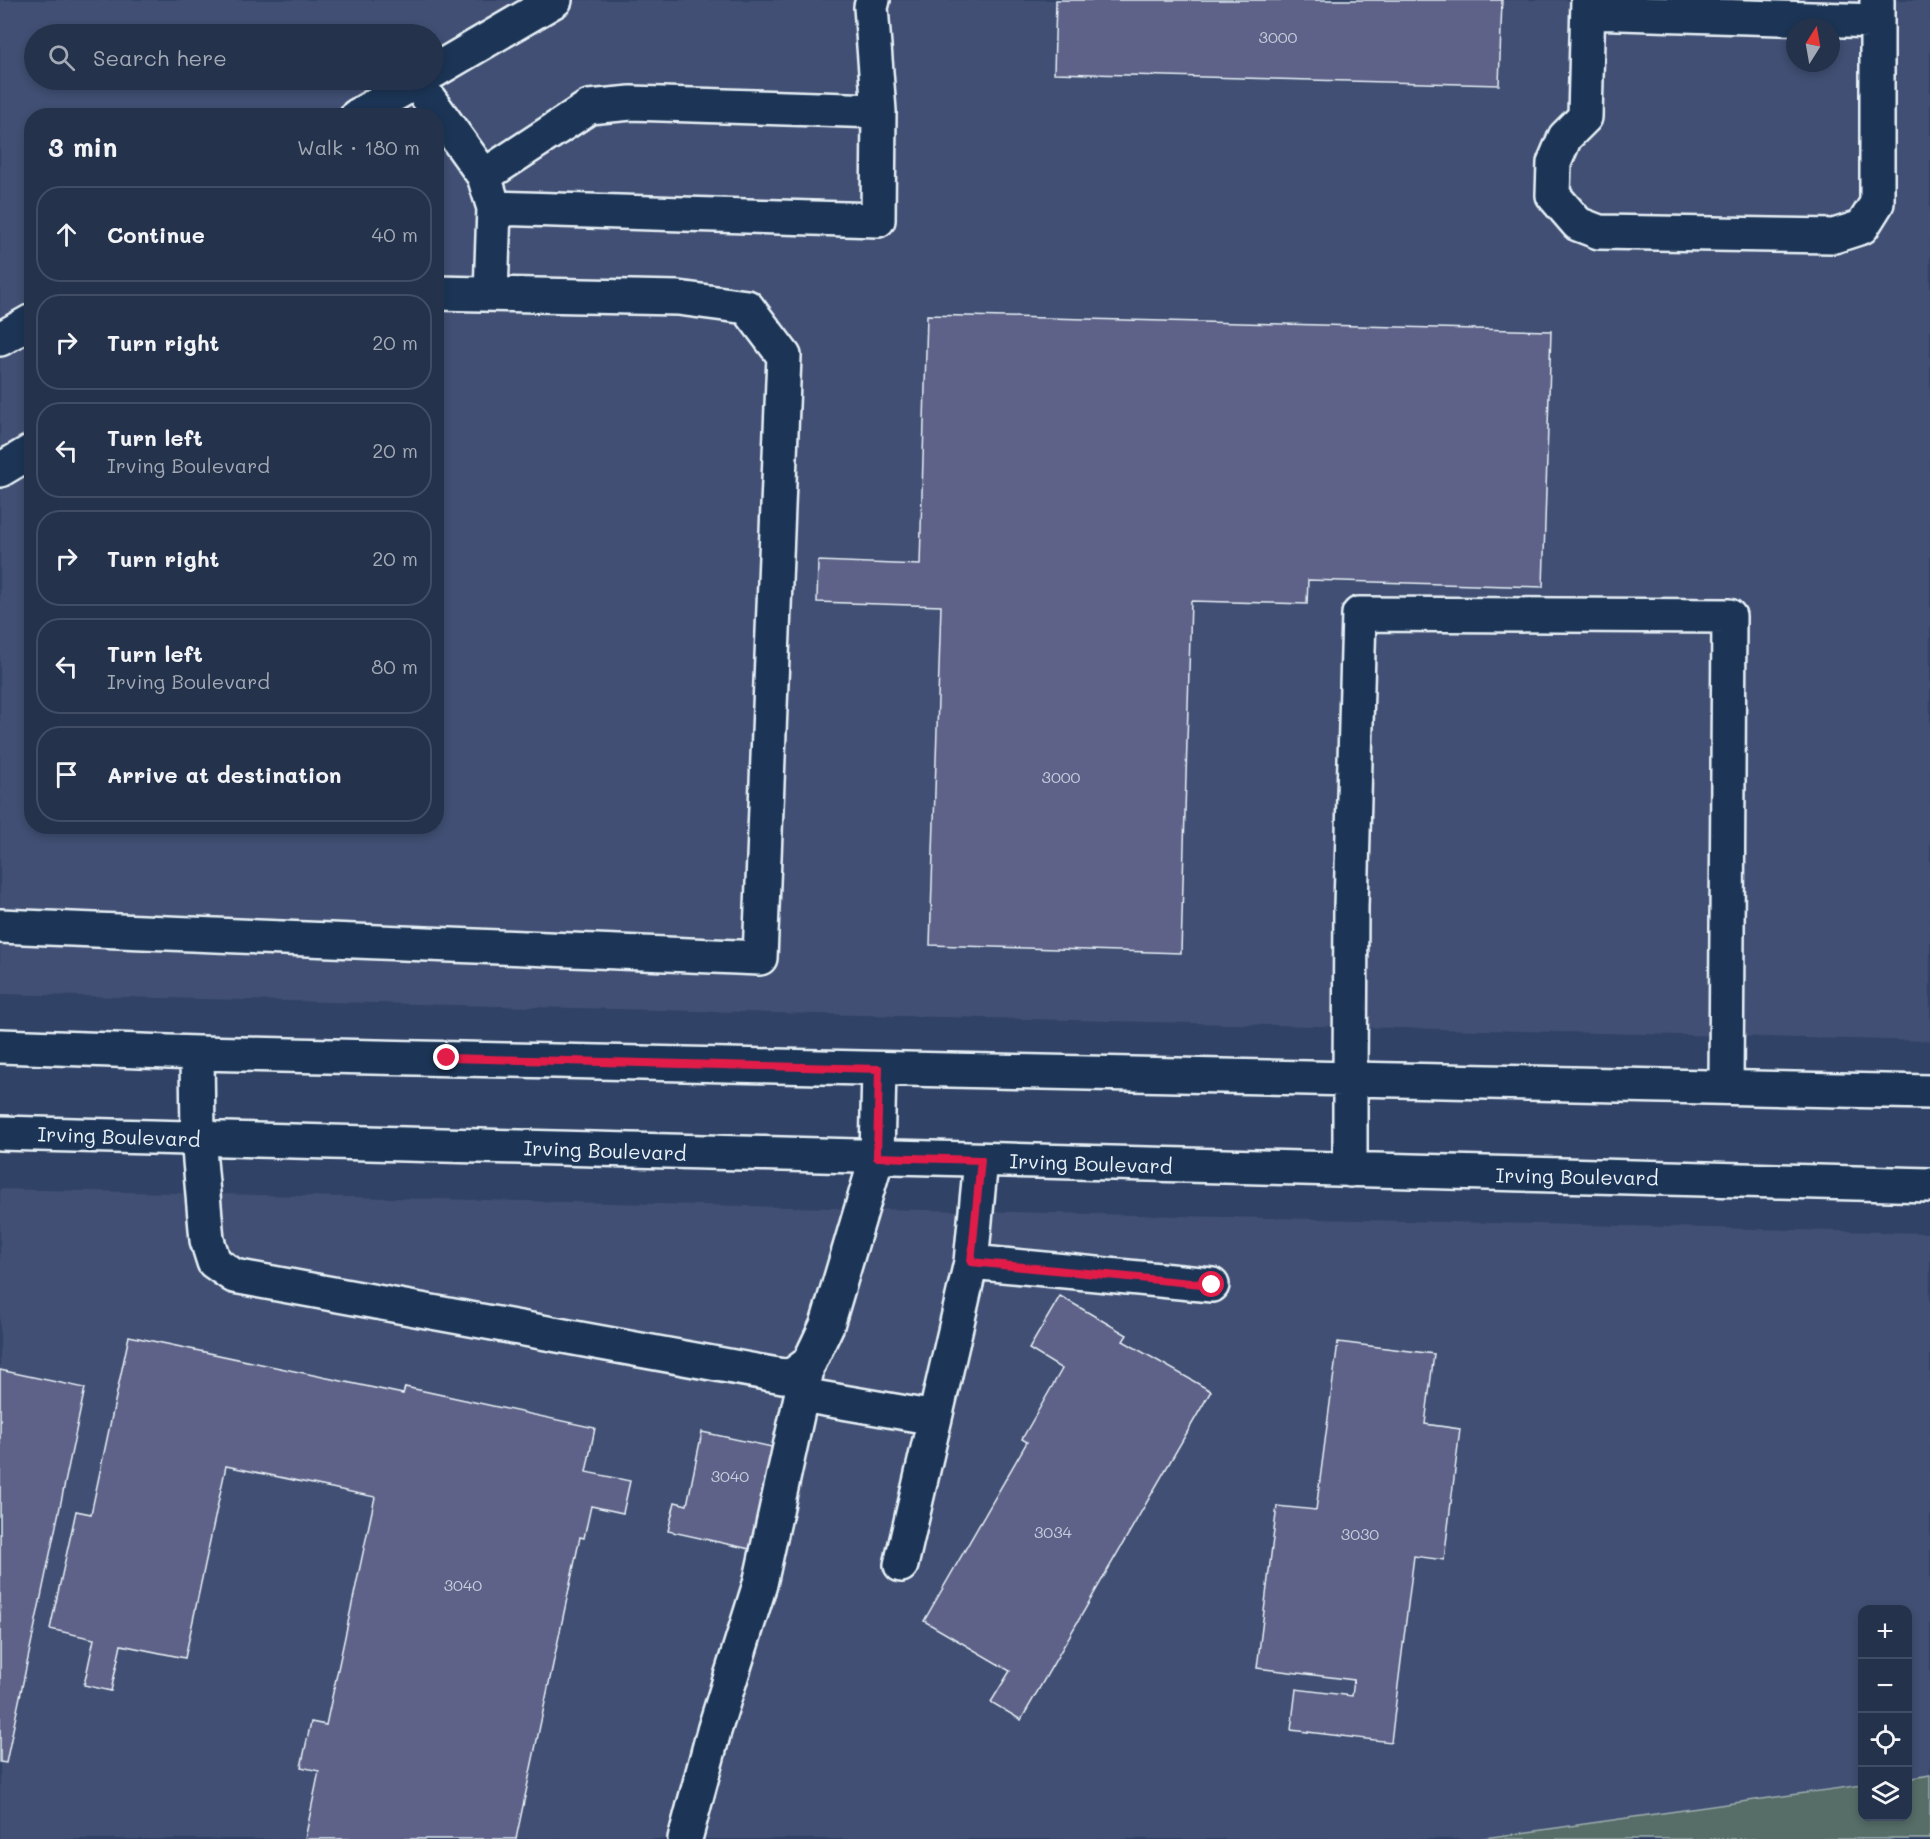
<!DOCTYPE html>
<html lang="en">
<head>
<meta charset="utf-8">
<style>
  body { margin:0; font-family:Mali,sans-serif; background:#2c3a53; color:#f1f3f6 }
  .controls { position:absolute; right:18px; bottom:18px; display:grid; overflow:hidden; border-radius:12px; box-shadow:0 3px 9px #0003 }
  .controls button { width:54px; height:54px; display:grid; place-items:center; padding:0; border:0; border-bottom:2px solid #414d64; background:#24324c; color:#f1f3f6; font:30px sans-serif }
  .compass { position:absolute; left:1786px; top:18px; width:54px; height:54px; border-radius:50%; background:#24324c; box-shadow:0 3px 9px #0003; rotate:11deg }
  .stop { position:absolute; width:18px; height:18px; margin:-14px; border:4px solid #e11d48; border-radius:50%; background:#fff }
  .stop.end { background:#e11d48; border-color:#fff; box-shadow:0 2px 6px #0008 }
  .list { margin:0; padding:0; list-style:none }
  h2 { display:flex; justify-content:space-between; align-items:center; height:78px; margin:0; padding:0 24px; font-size:26px }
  h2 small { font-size:20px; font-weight:400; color:#a3aab5 }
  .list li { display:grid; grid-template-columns:39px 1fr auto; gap:18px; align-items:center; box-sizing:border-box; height:96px; margin:0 12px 12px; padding:0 12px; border:2px solid #414d64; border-radius:24px }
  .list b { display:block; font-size:22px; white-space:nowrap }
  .list p { margin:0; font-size:20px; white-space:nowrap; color:#a3aab5 }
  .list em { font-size:20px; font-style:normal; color:#a3aab5 }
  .icon { flex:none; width:33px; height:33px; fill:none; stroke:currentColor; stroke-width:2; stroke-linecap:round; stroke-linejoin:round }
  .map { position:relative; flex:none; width:1930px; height:1839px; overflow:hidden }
  .search { position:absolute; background:#24324c; box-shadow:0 3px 9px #0003; left:24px; top:24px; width:420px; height:66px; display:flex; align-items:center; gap:15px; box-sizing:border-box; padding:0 21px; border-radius:33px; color:#a3aab5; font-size:22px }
  .panel { position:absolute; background:#24324c; box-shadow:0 3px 9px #0003; left:24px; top:108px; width:420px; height:726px; border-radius:24px }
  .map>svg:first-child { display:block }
  .built { fill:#414f73; fill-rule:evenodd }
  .green { fill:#576d68; stroke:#a0afb0; stroke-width:1.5 }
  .building { fill:#5e6288; stroke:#e8f1f8; stroke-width:1.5 }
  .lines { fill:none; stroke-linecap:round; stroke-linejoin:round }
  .minor-casing { stroke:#e8f1f8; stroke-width:38 }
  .major-casing { stroke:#e8f1f8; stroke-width:38 }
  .minor { stroke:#1d3557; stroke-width:33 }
  .major { stroke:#1d3557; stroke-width:33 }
  .route { stroke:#e11d48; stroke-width:8 }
  .labels { text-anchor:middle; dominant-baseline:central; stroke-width:4.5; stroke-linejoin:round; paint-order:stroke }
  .number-label { font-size:16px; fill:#c6cddc }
  .street-label { font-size:20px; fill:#e8f1f8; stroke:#1d3557 }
</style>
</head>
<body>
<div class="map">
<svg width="1930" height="1839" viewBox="0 0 1930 1839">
  <rect width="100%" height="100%" fill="#304266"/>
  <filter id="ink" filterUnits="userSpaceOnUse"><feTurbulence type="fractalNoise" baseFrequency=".0167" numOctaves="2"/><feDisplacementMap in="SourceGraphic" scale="12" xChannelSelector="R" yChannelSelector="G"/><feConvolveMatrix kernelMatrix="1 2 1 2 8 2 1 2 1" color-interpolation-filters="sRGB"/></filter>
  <g filter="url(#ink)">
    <!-- built -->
    <path class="built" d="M 0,0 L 1930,0 L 1930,1041 L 0,994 ZM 1795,27 L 1831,27 L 1831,63 L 1795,63 ZM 34,34 L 434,34 L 434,80 L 34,80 ZM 32,116 L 436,116 L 436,826 L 32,826 Z
      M 0,1189 L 1930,1233 L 1930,1775 L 1908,1779 L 1908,1610 L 1862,1610 L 1862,1785 L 1477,1839 L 0,1839 Z"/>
    <!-- green -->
    <path class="green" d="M 1930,1775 L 1930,1839 L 1477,1839 L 1862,1785 L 1862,1816 L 1908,1816 L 1908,1779 Z"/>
    <!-- building -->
    <path class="building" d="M 1056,0 L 1502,0 L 1499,85 L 1054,73 Z
      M 927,315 L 1551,331 L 1543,587 L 1308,580 L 1307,604 L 1191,601 L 1181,953 L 930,945 L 941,606 L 817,602 L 818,561 L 920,565 Z
      M 1060,1296 L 1127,1335 L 1123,1341 L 1211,1391 L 1021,1720 L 991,1702 L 1010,1671 L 924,1621 L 1027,1442 L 1022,1439 L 1062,1369 L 1029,1349 Z
      M 129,1336 L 403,1394 L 405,1387 L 595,1428 L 586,1472 L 630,1481 L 623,1513 L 591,1506 L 584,1538 L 580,1537 L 516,1839 L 305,1839 L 319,1771 L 301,1767 L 311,1722 L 326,1725 L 375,1497 L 226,1466 L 185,1658 L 121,1645 L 111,1691 L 84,1685 L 94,1639 L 50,1629 L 76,1511 L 91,1514 Z
      M 1338,1342 L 1434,1354 L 1425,1424 L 1460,1429 L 1444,1560 L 1414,1556 L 1391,1742 L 1291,1730 L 1296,1689 L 1352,1696 L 1354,1680 L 1257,1668 L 1277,1506 L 1316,1510 Z
      M 0,1370 L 85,1388 L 6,1763 L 0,1762 Z
      M 702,1432 L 772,1447 L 750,1549 L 668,1531 L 675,1502 L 687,1505 Z"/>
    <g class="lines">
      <!-- minor casing -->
      <g class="minor-casing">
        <path id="minor" d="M 1588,0 L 1585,117 L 1565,137 L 1554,163 L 1553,195 L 1578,224 L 1599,232 L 1834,236 L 1862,227 L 1877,203 L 1877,0
          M 1588,12 L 1877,21
          M 434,71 L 555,0
          M 416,81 L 484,176 L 494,208 L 491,294
          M 357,116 L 419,80
          M 484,176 L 589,107 L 631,103 L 879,111
          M 494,208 L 878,220 L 879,111 L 871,7 L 873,0
          M 0,339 L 32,321
          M 0,470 L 32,451
          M 0,926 L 760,958 L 784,356 L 747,307 L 678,298 L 436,293
          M 1350,1080 L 1351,907 L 1359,614 L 1729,616 L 1726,1087
          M 198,1138 L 207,1240 L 214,1262 L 234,1276 L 783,1376 L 793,1375 L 809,1363 L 827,1325 L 877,1157
          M 971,1262 L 981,1160
          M 802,1395 L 935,1418 L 971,1262 L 1212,1285
          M 901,1565 L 935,1418
          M 685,1839 L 714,1731 L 760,1584 L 806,1374"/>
      </g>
      <!-- major casing -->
      <g class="major-casing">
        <path id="major" d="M 0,1046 L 197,1053 L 1930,1092
          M 197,1053 L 198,1138
          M 1350,1080 L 1350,1170
          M 0,1133 L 1930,1185
          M 877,1157 L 879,1069"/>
      </g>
      <!-- minor -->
      <use href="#minor" class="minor"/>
      <!-- major -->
      <use href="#major" class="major"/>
    </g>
  </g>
  <g class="lines" filter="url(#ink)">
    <!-- route -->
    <path class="route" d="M 447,1058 L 879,1069 L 877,1157 L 981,1160 L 971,1262 L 1212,1285"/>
  </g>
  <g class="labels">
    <!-- number labels -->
    <g class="number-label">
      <text x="1278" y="36">3000</text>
      <text x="1061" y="776">3000</text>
      <text x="730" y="1475">3040</text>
      <text x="1053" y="1531">3034</text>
      <text x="1360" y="1533">3030</text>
      <text x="463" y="1584">3040</text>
    </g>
    <!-- street labels -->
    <g class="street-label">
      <text transform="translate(119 1136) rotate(2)">Irving Boulevard</text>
      <text transform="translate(605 1150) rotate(2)">Irving Boulevard</text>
      <text transform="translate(1091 1163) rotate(2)">Irving Boulevard</text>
      <text transform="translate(1577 1176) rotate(1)">Irving Boulevard</text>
    </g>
  </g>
</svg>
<div class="controls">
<button>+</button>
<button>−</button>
<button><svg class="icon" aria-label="locate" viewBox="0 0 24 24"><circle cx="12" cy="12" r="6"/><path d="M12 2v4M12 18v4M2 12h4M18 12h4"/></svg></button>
<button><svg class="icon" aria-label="layers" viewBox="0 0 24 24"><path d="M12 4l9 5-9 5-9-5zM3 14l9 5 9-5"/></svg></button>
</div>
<svg class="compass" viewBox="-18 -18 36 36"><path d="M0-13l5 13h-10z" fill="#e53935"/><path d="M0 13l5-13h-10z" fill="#a3aab5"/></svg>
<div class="stop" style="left:1212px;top:1285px"></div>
<div class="stop end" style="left:447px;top:1058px"></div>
<div class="search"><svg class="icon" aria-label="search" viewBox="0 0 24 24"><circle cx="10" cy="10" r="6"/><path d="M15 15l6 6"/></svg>Search here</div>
<section class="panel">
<h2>3 min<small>Walk · 180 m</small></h2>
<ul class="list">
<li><svg class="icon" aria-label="ahead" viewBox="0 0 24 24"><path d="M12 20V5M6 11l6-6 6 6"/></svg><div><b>Continue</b></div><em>40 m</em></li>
<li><svg class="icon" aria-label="right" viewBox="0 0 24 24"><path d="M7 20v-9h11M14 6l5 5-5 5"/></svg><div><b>Turn right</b></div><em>20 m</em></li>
<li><svg class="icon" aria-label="left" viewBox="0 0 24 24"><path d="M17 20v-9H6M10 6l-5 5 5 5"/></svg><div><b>Turn left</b><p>Irving Boulevard</p></div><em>20 m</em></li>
<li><svg class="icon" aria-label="right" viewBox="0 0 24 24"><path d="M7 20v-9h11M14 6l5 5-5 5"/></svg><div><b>Turn right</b></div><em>20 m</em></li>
<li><svg class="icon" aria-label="left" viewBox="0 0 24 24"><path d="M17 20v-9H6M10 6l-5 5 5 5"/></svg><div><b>Turn left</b><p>Irving Boulevard</p></div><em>80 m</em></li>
<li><svg class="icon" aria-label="arrive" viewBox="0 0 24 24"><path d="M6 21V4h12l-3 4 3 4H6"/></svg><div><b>Arrive at destination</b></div></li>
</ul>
</section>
</div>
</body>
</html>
